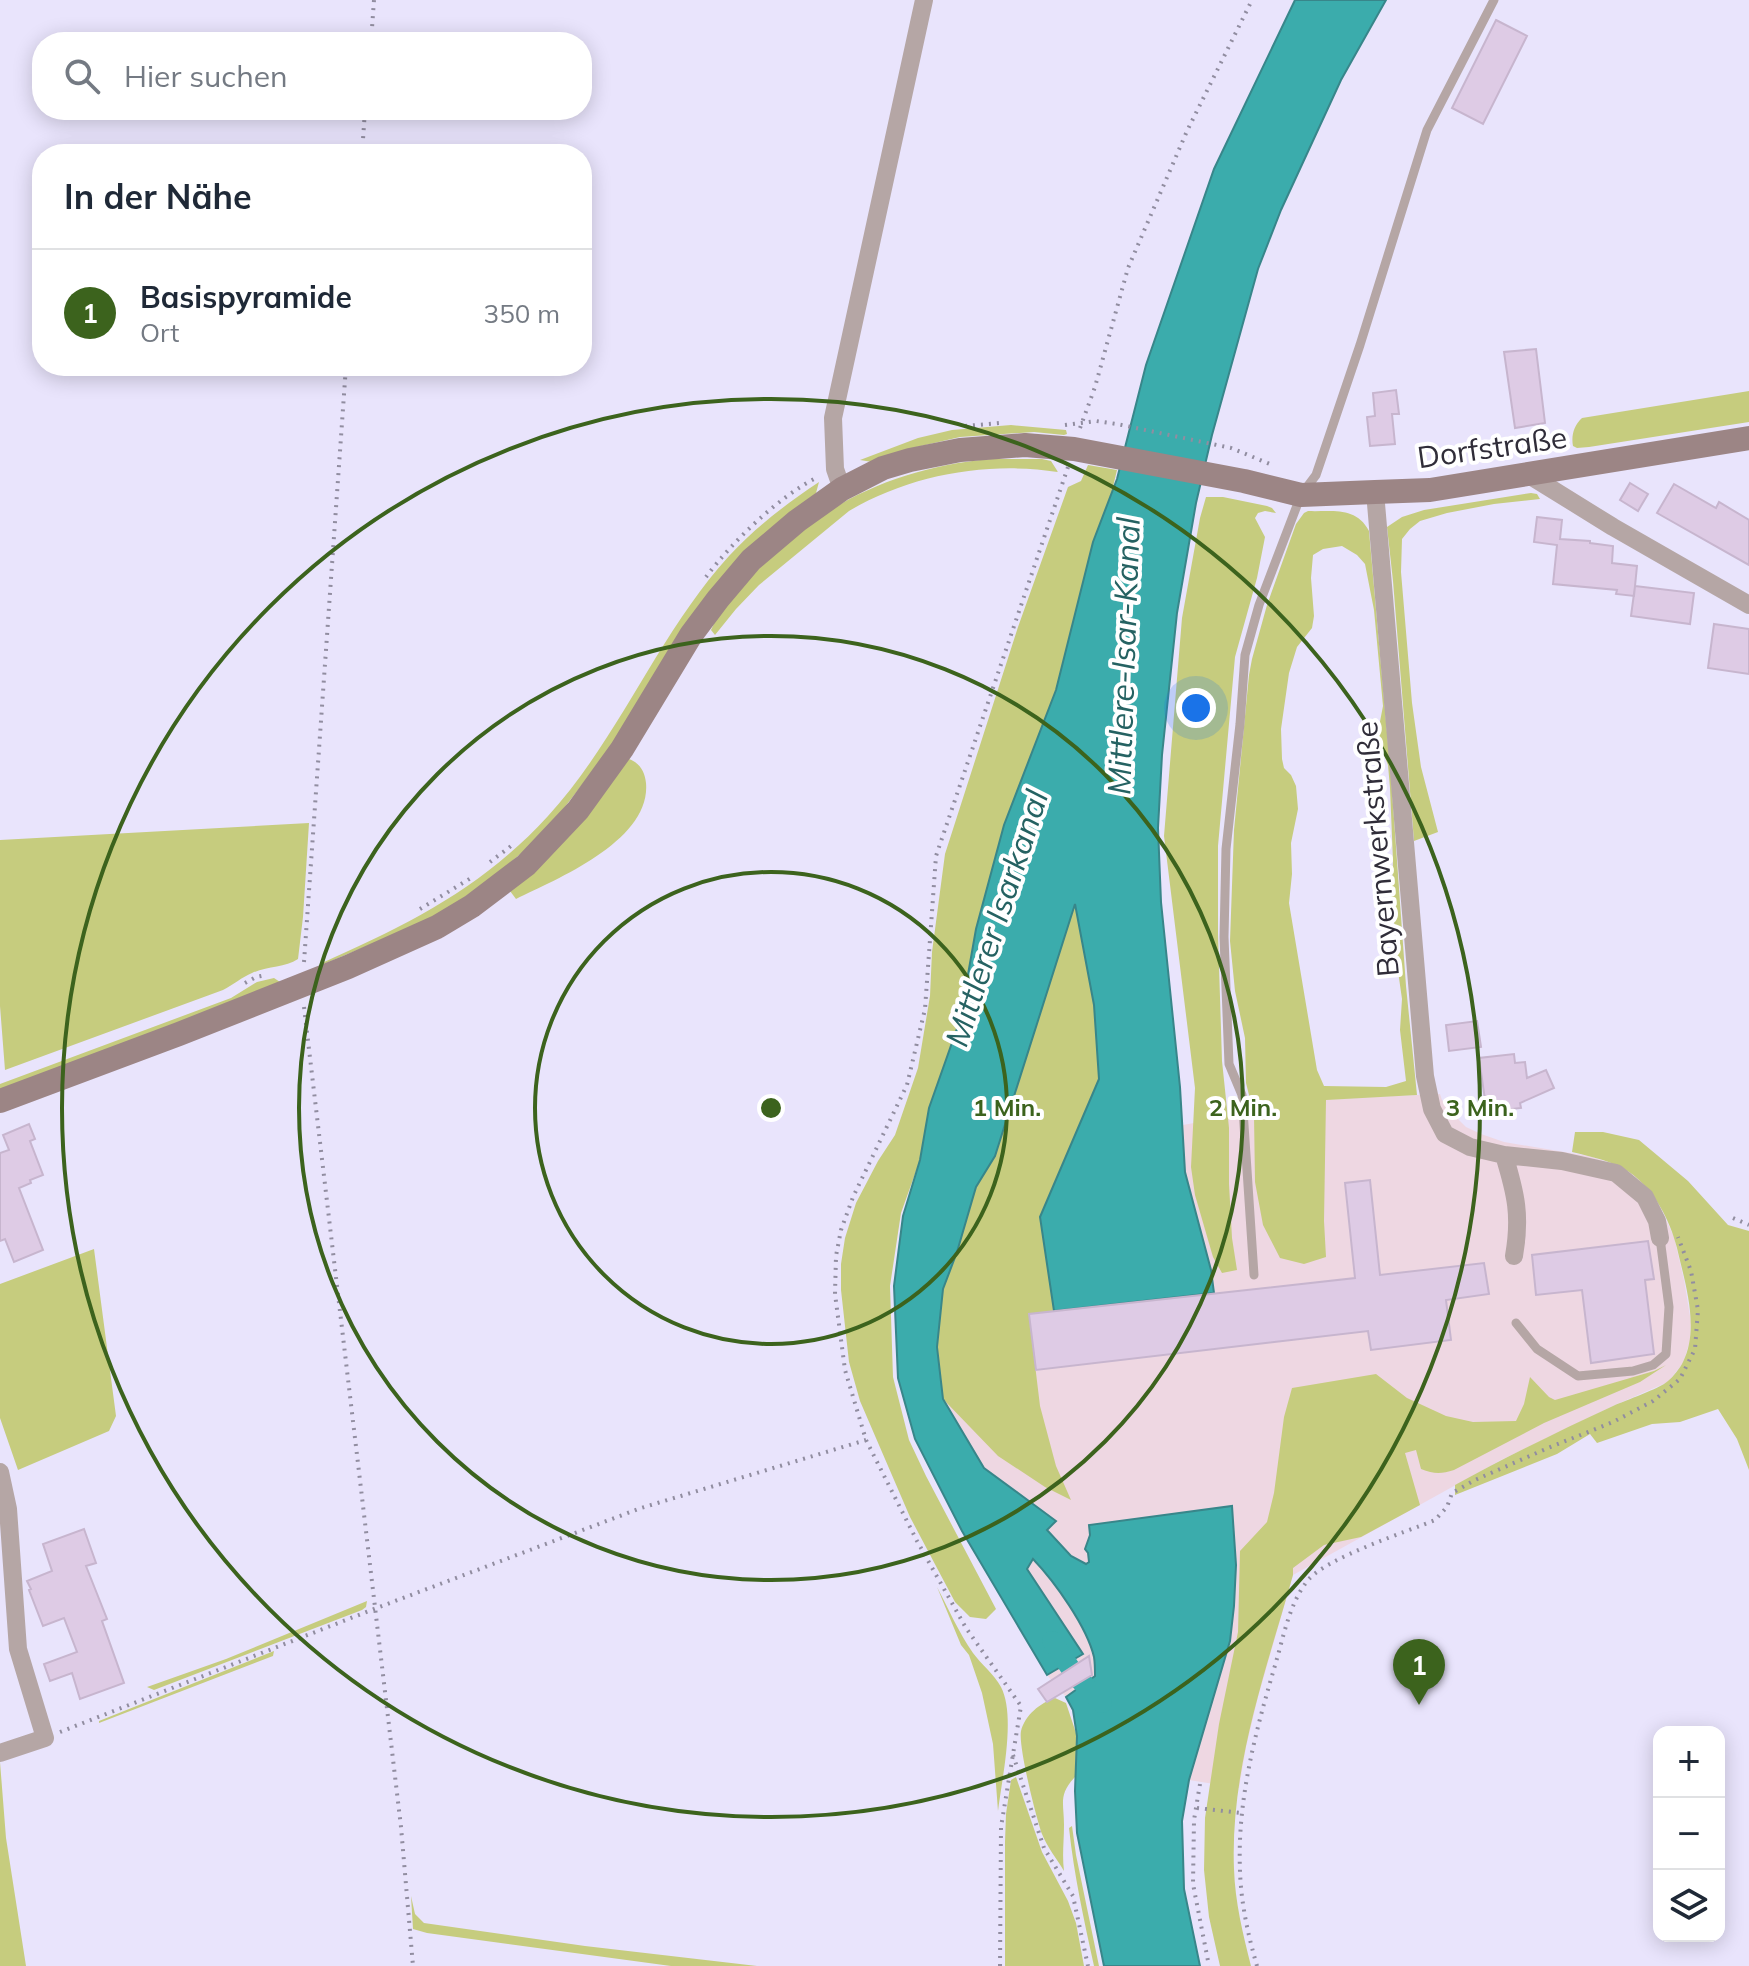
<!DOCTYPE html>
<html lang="de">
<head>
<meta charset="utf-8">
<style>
  body { margin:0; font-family:Mulish,sans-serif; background:#f6f6f7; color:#1f2937 }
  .controls { position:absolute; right:24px; bottom:24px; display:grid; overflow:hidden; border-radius:16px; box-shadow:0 4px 20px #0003 }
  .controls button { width:72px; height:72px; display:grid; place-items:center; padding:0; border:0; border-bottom:2px solid #e0e1e3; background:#fff; color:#1f2937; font:40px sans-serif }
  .you { position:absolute; left:1196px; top:708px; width:28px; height:28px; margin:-20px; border:6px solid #fff; border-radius:50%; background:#1a73e8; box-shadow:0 0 0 12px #1a73e833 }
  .badge { display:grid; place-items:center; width:52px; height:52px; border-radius:50%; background:#3c631d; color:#fff; font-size:26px; font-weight:700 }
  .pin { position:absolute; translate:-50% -66px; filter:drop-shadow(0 2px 4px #0008) }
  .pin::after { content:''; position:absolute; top:42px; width:28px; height:24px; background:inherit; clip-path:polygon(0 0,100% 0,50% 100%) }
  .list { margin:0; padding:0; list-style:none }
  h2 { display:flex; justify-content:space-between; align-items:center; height:104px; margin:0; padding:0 32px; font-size:34px }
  h2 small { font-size:26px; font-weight:400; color:#747a83 }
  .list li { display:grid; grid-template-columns:52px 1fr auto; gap:24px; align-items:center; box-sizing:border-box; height:128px; padding:0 32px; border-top:2px solid #e0e1e3 }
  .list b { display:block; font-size:30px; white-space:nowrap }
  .list p { margin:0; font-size:26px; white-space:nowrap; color:#747a83 }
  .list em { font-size:26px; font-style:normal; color:#747a83 }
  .icon { flex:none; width:44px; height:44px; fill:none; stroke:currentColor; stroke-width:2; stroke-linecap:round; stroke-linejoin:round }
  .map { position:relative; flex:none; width:1749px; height:1966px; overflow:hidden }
  .search { position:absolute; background:#fff; box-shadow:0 4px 20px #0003; left:32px; top:32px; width:560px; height:88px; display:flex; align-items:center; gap:20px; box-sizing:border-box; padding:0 28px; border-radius:32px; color:#747a83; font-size:30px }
  .panel { position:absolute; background:#fff; box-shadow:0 4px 20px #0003; left:32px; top:144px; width:560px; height:232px; border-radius:32px }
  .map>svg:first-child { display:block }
  .industrial { fill:#eed7e2 }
  .green { fill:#c6cc7e; fill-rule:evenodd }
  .water { fill:#3bacac; stroke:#38868a; stroke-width:2 }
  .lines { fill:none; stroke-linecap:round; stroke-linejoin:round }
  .canal { stroke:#3bacac; stroke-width:20 }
  .building { fill:#decbe5; stroke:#c7b5ce; stroke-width:2 }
  .path { stroke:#918da0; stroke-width:4; stroke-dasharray:2 6; stroke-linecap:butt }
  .lane { stroke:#b5a6a5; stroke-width:9 }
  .street { stroke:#b5a6a5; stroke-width:18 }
  .secondary { stroke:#9c8585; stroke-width:24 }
  .ring { fill:none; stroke:#3c631d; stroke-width:4 }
  .labels { text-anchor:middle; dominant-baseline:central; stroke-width:8; stroke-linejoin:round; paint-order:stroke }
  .street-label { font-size:30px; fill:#302d39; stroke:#fff }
  .water-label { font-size:32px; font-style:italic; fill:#256262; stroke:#fff }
  .centre { fill:#3c631d; stroke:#fff; stroke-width:4 }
  .ring-label { font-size:24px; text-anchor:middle; font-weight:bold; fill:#3c631d; stroke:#fff; stroke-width:8; stroke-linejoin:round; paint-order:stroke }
</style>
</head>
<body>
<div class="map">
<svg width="1749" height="1966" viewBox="0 0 1749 1966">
  <rect width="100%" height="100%" fill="#e9e4fc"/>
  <!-- industrial -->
  <path class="industrial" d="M 1158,828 L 1161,902 L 1183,1125 L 1326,1099 L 1440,1094 L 1442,1100 L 1456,1117 L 1466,1127 L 1481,1134 L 1504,1142 L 1588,1156 L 1611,1163 L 1628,1171 L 1641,1181 L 1661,1209 L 1674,1237 L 1684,1280 L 1691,1322 L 1690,1341 L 1683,1363 L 1668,1382 L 1615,1405 L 1501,1460 L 1293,1575 L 1258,1697 L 1246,1747 L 1239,1788 L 1189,1780 L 1077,1736 L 1073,1710 L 1066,1697 L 1047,1675 L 962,1531 L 915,1439 L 898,1378 L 894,1286 L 903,1216 L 920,1160 L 929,1108 L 976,929 Z"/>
  <!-- green -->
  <path class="green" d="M 1749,391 L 1749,422 L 1589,447 L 1577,448 L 1573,446 C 1571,436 1574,425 1582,418 Z
    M 1011,425 L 1066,430 L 1067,434 L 1064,435 L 1034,432 L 960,437 L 904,450 L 872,462 L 860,460 L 918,438 L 952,430 Z
    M 991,459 L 1042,459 L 1051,461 L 1058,472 C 988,461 910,475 849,511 L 759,585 L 736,609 L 715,635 L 711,630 C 720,609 737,592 752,576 C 816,505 896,467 991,459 Z
    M 1088,465 L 1117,470 L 1112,491 L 1093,542 L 1056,690 L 976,929 L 960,1020 L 929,1108 L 920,1160 L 901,1213 L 890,1286 L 893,1377 L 909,1440 L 926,1476 L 996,1609 L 986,1619 L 970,1617 L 955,1602 L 910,1517 L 860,1401 L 849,1362 L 841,1290 L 841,1264 L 845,1238 L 856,1203 L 878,1161 L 895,1135 L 918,1068 L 930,996 L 932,952 L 945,854 L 1018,627 L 1068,487 L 1081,481 Z
    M 819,482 L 816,493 L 617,740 L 557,817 L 525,850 L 490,880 L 432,919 L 319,966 L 320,964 C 409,924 481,889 548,816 C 620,737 658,634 729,556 C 756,527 786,504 819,482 Z
    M 1531,493 L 1537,494 L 1540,499 L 1494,504 L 1447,513 L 1420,521 L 1410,529 L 1402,539 L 1401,572 L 1412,703 L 1421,767 L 1438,832 L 1414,841 L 1393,581 L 1387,527 L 1402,517 L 1424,510 Z
    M 1206,497 L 1223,497 L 1267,506 L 1272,508 L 1276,513 L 1265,511 L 1258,513 L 1255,518 L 1265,537 L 1257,578 L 1235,657 L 1218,846 L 1218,934 L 1222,1061 L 1229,1128 L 1229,1184 L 1232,1238 L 1237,1270 L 1222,1273 L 1213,1257 L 1195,1195 L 1191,1167 L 1195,1088 L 1164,836 L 1182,618 L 1200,518 Z
    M 1308,511 C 1332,512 1356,506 1369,531 L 1391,777 L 1406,986 L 1417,1095 L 1326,1100 L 1324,1221 L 1326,1257 L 1304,1264 L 1280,1258 L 1263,1225 L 1255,1182 L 1254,1115 L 1246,1083 L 1245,1038 L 1235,991 L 1230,941 L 1234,830 L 1249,675 L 1252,659 L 1267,605 L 1296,524 L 1304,513 ZM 1342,546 L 1357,555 L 1365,564 L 1374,610 L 1383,706 L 1377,737 L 1388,765 L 1390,788 L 1393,861 L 1391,913 L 1397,932 L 1395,950 L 1402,999 L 1400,1030 L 1406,1081 L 1386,1087 L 1324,1086 L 1317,1070 L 1289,903 L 1292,874 L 1291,843 L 1298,809 L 1296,786 L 1291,775 L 1284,768 L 1282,759 L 1281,729 L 1289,673 L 1297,647 L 1312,628 L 1314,616 L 1311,578 L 1313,555 L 1323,549 Z
    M 629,759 C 640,763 645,772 646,783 C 651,840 559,878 516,899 L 510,891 Z
    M 309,823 L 303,917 L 298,959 C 285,968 267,966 252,973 C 242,977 233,985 223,990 L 5,1070 L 0,1006 L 0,840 Z
    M 1075,902 L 1094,1005 L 1099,1079 L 1040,1216 L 1054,1311 L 1029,1315 L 1040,1406 L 1056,1466 L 1071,1500 L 1045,1487 L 998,1456 L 943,1399 L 937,1347 L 943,1289 L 957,1252 L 976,1187 L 995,1156 Z
    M 274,978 L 280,982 L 279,987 L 0,1089 L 0,1084 L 231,998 L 257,982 Z
    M 1575,1132 L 1603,1132 L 1639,1140 L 1688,1181 L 1728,1225 L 1749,1231 L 1749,1470 L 1737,1439 L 1718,1409 L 1680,1422 L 1652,1424 L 1597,1443 L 1590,1434 L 1557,1454 L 1455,1495 L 1455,1485 C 1506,1457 1559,1431 1613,1406 C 1626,1400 1659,1389 1668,1381 C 1673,1377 1680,1368 1683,1362 C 1700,1328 1685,1283 1677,1248 C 1670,1220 1654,1189 1629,1172 C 1613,1161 1592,1157 1572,1152 Z
    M 94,1249 L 116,1416 L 109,1431 L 18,1470 L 0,1418 L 0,1284 Z
    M 1666,1365 L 1640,1382 L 1544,1423 L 1454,1470 C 1441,1474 1434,1474 1421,1469 L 1416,1450 L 1405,1453 L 1420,1505 L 1361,1537 L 1324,1545 L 1293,1568 L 1293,1575 C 1266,1671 1230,1768 1234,1869 C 1235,1902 1243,1934 1251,1966 L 1220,1966 L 1209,1917 L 1204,1870 L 1205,1818 L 1219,1724 L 1238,1632 L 1240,1551 L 1267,1522 L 1274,1493 L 1284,1417 L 1292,1388 L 1376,1374 L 1407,1398 L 1446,1416 L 1473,1422 L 1516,1421 L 1524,1404 L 1530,1377 L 1549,1397 L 1555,1400 L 1654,1371 Z
    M 937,1587 C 948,1608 959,1633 973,1653 C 981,1664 994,1674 1001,1687 C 1016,1716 1002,1778 998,1811 L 993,1744 L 982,1693 L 969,1655 L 961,1645 Z
    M 367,1601 L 366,1607 L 362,1610 L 154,1690 L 147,1687 L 226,1659 Z
    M 274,1651 L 273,1656 L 99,1723 L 99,1721 Z
    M 1055,1698 L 1066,1703 L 1077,1736 L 1075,1777 C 1058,1795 1064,1803 1064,1825 C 1064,1841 1062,1855 1064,1871 C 1057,1859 1047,1847 1042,1834 C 1036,1817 1018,1746 1021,1731 C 1025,1715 1040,1703 1055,1698 Z
    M 0,1762 L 6,1838 L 26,1966 L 0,1966 Z
    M 1016,1777 L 1042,1852 L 1068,1901 L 1076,1923 L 1084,1966 L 1005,1966 L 1005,1842 L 1006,1814 L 1011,1780 Z
    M 1072,1826 L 1076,1855 L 1099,1966 L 1094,1966 C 1084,1920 1074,1875 1069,1828 Z
    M 411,1896 L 415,1914 L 424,1923 L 585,1946 L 757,1966 L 671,1966 L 427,1933 L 413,1929 Z"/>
  <!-- water -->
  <path class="water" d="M 1295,0 L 1386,0 L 1341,80 L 1281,210 L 1258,269 L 1212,435 L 1196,503 L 1177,613 L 1162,755 L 1158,828 L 1161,902 L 1180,1087 L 1185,1172 L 1211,1270 L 1214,1293 L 1054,1311 L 1040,1217 L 1099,1079 L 1094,1005 L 1075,904 L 995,1156 L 976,1187 L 957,1252 L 943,1289 L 937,1347 L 943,1399 L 984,1468 L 1056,1521 L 1047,1530 L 1071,1556 L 1086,1564 L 1089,1562 L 1088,1553 L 1085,1549 L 1090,1535 L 1089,1525 L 1232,1506 L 1236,1565 L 1234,1606 L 1230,1641 L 1189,1780 L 1182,1821 L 1184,1889 L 1200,1966 L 1104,1966 L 1077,1833 L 1075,1791 L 1077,1736 L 1073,1710 L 1066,1697 L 1095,1676 C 1095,1670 1095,1663 1094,1657 C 1087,1627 1055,1582 1033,1559 L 1027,1569 L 1083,1654 L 1047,1675 L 962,1531 L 915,1439 L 898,1378 L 894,1286 L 903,1216 L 920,1160 L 929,1108 L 960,1020 L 976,929 L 1004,825 L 1056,690 L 1093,542 L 1117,479 L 1146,365 L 1214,169 Z"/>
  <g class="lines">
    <!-- canal -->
    <path class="canal" d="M 1052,1641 L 1075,1675 L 1102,1703"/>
  </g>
  <!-- building -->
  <path class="building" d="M 1496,20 L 1527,36 L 1483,124 L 1452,108 Z
    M 1536,349 L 1545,423 L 1515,428 L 1504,352 Z
    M 1396,390 L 1399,414 L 1392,414 L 1395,444 L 1370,446 L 1367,417 L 1375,416 L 1373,393 Z
    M 1630,483 L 1648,494 L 1638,511 L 1620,500 Z
    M 1674,484 L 1716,508 L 1719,502 L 1749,520 L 1749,565 L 1657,513 Z
    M 1537,517 L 1562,520 L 1560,539 L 1590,541 L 1590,543 L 1613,546 L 1612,563 L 1637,566 L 1634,596 L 1616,594 L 1617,590 L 1553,584 L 1557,545 L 1534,542 Z
    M 1635,586 L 1694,593 L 1690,624 L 1631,616 Z
    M 1714,624 L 1749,629 L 1749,674 L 1708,668 Z
    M 1477,1021 L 1481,1047 L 1449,1051 L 1446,1025 Z
    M 1514,1054 L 1515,1063 L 1525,1062 L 1527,1078 L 1546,1070 L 1554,1088 L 1520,1103 L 1521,1108 L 1494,1111 L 1493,1099 L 1485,1100 L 1479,1058 Z
    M 29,1124 L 35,1139 L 30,1141 L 43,1175 L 30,1180 L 31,1183 L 19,1188 L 43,1250 L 14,1262 L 5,1239 L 0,1241 L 0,1153 L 9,1150 L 3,1135 Z
    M 1370,1180 L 1380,1275 L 1484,1263 L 1489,1294 L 1446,1300 L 1451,1340 L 1371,1350 L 1368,1331 L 1036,1370 L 1029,1314 L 1355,1278 L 1345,1183 Z
    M 1648,1241 L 1654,1279 L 1645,1280 L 1654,1354 L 1591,1363 L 1582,1290 L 1536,1295 L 1532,1255 Z
    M 84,1529 L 96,1563 L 86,1566 L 107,1619 L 102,1621 L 124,1683 L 80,1699 L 72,1673 L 50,1681 L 44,1664 L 77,1652 L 64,1618 L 43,1626 L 29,1590 L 31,1589 L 27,1581 L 52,1571 L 43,1544 Z
    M 1089,1656 L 1092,1675 L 1047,1702 L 1038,1689 Z"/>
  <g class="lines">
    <!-- path -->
    <path class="path" d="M 371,42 L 374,0
      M 362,154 L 365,110
      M 1065,425 L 1096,421 L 1117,424 L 1231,448 L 1270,464
      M 965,426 L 1000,423
      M 1080,428 L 1095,387 L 1128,268 L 1187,131 L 1252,0
      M 706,577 C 732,542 779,496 818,477
      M 490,862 L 515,843
      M 420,909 L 471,878
      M 304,962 L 346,366
      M 245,983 L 256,977 L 266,975
      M 304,1007 L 401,1827 L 413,1966
      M 1733,1218 L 1749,1225
      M 60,1732 L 374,1609 L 641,1508 L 866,1440
      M 1013,1755 L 1044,1848 L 1073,1896 L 1088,1966
      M 1200,1784 L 1194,1820 L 1193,1884 L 1209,1966
      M 1197,1808 L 1242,1813
      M 1000,1966 L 1001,1827 L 1021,1706 L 966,1628 L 917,1541 L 866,1440 L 845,1370 L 835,1294 L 836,1256 L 841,1230 L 853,1197 L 907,1085 L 925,1009 L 936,856 L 1068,467
      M 1257,1966 C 1248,1935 1241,1903 1240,1871 C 1237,1799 1256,1730 1276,1662 C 1284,1635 1290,1601 1309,1579 C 1329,1557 1406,1532 1435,1520 L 1447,1507 L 1452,1493 L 1475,1480 L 1548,1448 L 1613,1422 L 1653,1401 L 1680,1379 L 1695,1349 L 1698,1310 L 1691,1271 L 1678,1237"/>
    <!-- lane -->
    <path class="lane" d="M 1254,1275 L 1242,1095 L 1229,1064 L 1224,937 L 1226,849 L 1240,724 L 1245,655 L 1259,605 L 1301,495 L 1316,475 L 1360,345 L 1427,130 L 1494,0
      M 1516,1323 L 1537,1349 L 1578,1376 L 1633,1371 L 1653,1365 L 1666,1354 L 1669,1307 L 1660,1238"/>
    <!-- street -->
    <path class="street" d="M 1529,475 L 1613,527 L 1749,605
      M 842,489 L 835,469 L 833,418 L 924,0
      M 1375,492 L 1425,1076 L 1432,1109 L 1445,1134 L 1470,1147 L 1504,1155 L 1562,1161 L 1616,1173 L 1645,1197 L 1657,1221 L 1660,1238
      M 1504,1155 C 1516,1194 1521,1216 1514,1256
      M 0,1472 L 8,1509 L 18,1649 L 45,1738 L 0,1753"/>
    <!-- secondary -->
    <path class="secondary" d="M 0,1101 L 179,1034 L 348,967 L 437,927 L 472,906 L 526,865 L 578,810 L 622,749 L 691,635 L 718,599 L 751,560 L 797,521 L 842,489 L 883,468 L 910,460 L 960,450 L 1025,445 L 1074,449 L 1244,481 L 1301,495 L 1375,492 L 1430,490 L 1749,438"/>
  </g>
  <!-- distance rings -->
  <g class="ring">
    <circle cx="771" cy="1108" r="236"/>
    <circle cx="771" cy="1108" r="472"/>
    <circle cx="771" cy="1108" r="709"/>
  </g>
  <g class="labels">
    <!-- street labels -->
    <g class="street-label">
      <text transform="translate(1492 447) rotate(-8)">Dorfstraße</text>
      <text transform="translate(1377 849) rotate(-95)">Bayernwerkstraße</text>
    </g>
    <!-- water labels -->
    <g class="water-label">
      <text transform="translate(1123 656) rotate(-88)">Mittlere-Isar-Kanal</text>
      <text transform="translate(996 918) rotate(-72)">Mittlerer Isarkanal</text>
    </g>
  </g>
  <circle cx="771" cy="1108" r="12" class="centre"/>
  <g class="ring-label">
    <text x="1007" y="1116">1 Min.</text>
    <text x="1243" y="1116">2 Min.</text>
    <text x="1480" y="1116">3 Min.</text>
  </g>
</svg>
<div class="controls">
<button>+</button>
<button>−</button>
<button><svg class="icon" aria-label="layers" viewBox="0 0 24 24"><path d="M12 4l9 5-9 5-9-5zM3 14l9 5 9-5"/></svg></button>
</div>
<div class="you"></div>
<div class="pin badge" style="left:1419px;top:1705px">1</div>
<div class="search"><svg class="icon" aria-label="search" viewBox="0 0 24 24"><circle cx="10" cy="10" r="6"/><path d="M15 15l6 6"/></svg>Hier suchen</div>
<section class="panel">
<h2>In der Nähe<small></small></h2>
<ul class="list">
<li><span class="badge">1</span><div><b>Basispyramide</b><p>Ort</p></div><em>350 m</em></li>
</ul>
</section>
</div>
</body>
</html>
